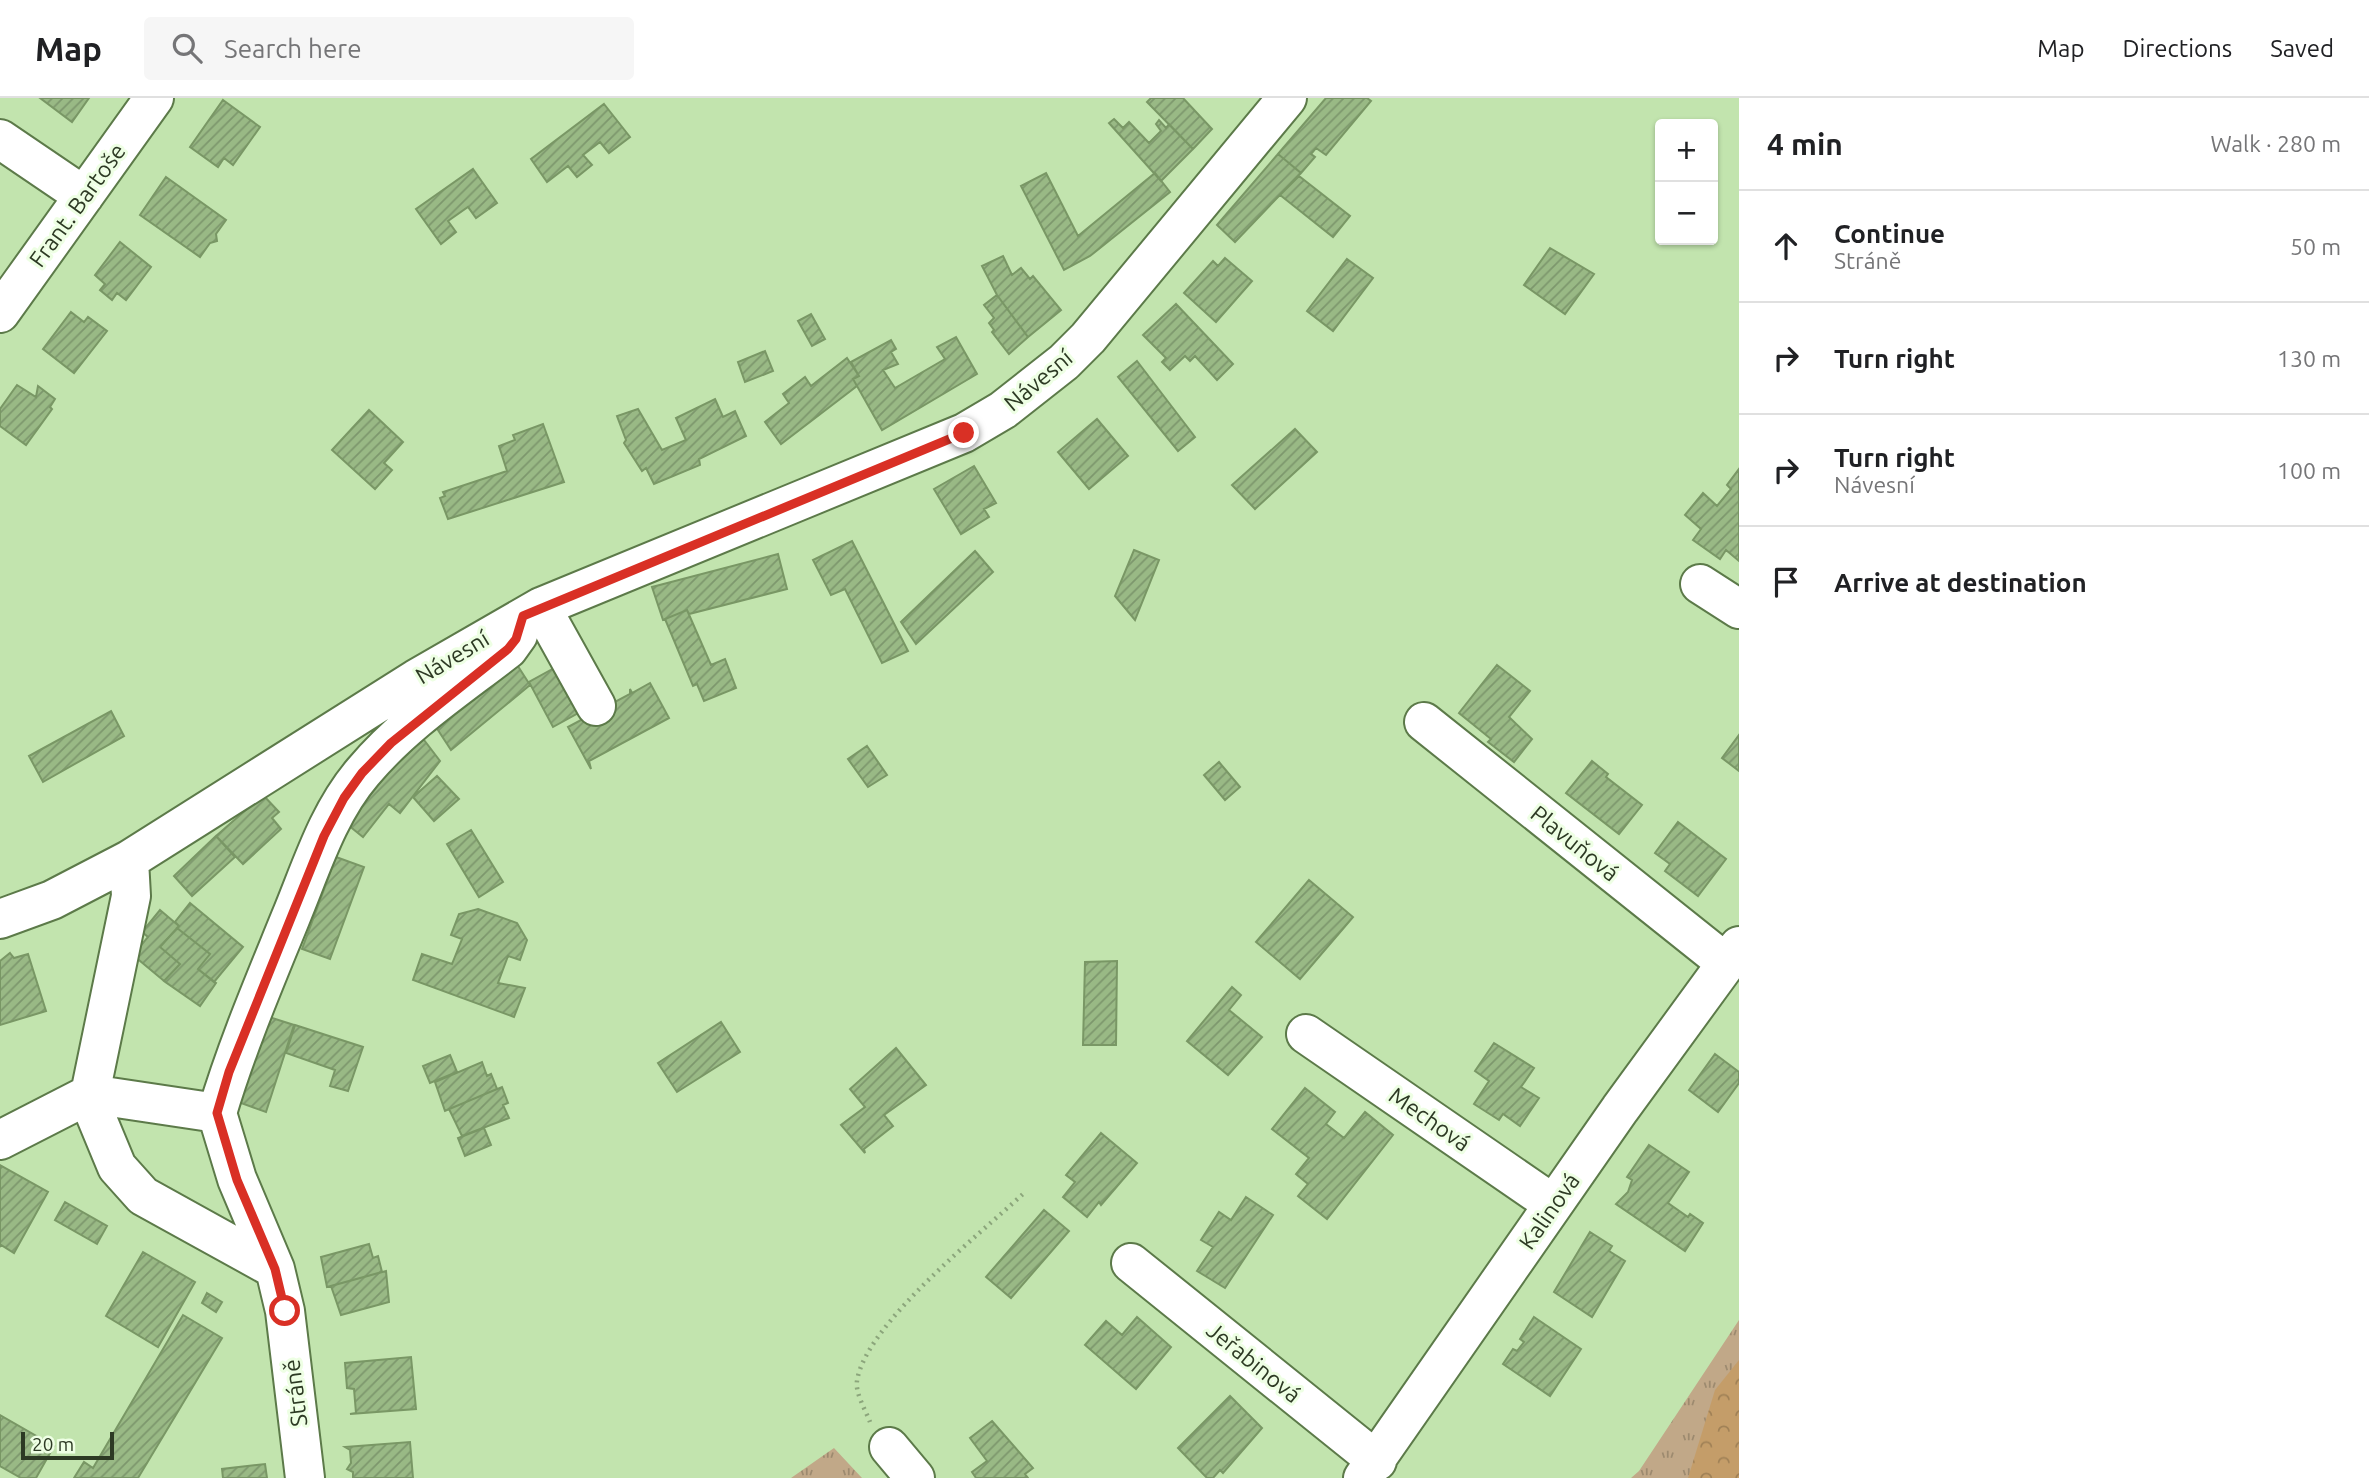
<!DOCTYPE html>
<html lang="en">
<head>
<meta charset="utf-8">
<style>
  body { margin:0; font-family:Ubuntu,sans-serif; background:#f6f6f6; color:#202124 }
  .controls { position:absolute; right:21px; top:21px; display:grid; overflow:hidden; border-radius:7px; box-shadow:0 2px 5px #0004 }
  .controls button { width:63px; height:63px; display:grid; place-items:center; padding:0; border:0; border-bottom:2px solid #e0e0e0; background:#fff; color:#202124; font:35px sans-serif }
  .scale { position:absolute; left:21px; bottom:18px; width:93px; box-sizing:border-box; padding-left:7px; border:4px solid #2d3a24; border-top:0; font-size:19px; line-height:24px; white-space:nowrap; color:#2d3a24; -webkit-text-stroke:5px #eeffe4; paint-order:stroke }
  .stop { position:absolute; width:21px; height:21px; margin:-16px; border:5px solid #d93025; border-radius:50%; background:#fff }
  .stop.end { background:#d93025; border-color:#fff; box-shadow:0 2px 7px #0008 }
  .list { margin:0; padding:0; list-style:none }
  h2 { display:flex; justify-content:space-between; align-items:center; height:91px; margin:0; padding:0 28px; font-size:30px }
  h2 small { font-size:23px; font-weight:400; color:#757577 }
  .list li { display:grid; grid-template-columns:46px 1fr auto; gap:21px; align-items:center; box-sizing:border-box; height:112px; padding:0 28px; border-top:2px solid #e0e0e0 }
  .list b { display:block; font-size:26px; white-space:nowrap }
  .list p { margin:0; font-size:23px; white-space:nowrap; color:#757577 }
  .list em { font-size:23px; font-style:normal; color:#757577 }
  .icon { flex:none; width:38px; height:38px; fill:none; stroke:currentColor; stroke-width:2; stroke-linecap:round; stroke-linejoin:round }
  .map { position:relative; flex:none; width:1739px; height:1380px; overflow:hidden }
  header { display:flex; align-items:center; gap:42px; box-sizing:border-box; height:98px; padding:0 35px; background:#fff; border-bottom:2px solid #e0e0e0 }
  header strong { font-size:33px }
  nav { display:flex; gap:38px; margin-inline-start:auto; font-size:24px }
  .search { width:490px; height:63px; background:#f6f6f6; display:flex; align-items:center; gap:18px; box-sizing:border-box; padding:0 24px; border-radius:7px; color:#757577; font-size:26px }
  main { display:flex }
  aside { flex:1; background:#fff }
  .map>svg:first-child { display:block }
  .grass { fill:url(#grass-tufts) }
  .forest { fill:url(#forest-crowns) }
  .building { fill:url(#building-hatch); stroke:#799765; stroke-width:2 }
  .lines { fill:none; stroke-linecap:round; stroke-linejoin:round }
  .minor-casing { stroke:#5c7a49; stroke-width:42 }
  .path { stroke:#8ba57b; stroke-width:4.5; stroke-dasharray:2 5; stroke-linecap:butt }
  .minor { stroke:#fff; stroke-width:38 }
  .route { stroke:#d93025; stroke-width:9 }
  .labels { text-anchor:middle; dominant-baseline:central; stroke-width:6; stroke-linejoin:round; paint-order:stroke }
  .street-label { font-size:23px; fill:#2d3a24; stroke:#eeffe4 }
</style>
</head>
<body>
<header>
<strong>Map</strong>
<div class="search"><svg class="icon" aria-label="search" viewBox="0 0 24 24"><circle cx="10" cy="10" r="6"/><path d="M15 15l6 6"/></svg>Search here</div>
<nav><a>Map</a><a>Directions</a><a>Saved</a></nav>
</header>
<main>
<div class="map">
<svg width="1739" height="1380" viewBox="0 0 1739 1380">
  <defs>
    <pattern id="grass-tufts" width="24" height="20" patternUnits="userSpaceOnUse" patternTransform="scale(1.75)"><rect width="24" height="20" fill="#c1a888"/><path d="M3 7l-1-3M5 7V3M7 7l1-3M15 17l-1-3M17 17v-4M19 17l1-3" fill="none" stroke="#9d8a6f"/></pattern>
    <pattern id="forest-crowns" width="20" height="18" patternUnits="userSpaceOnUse" patternTransform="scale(1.75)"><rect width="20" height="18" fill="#c49d69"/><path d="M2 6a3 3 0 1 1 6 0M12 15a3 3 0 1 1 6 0" fill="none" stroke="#a08156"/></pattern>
    <pattern id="building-hatch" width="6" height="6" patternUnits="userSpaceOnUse" patternTransform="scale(1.75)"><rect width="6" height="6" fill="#99b985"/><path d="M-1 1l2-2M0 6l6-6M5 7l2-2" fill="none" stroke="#7d976d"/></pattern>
  </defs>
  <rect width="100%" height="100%" fill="#c2e4ae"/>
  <!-- grass -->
  <path class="grass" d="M 1739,1222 L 1739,1380 L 1631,1380 L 1639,1373 Z
    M 834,1350 L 862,1380 L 791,1380 Z"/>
  <!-- forest -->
  <path class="forest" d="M 1739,1262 L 1739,1380 L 1688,1380 L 1715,1292 Z"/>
  <!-- building -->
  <path class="building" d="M 40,0 L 89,0 L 72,24 Z
    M 1151,0 L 1183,0 L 1212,31 L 1193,51 L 1147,4 Z
    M 1326,0 L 1367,0 L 1371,3 L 1326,57 L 1316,50 L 1311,56 L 1315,59 L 1301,75 L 1278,56 Z
    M 223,2 L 260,29 L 233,67 L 224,60 L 218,69 L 190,49 Z
    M 604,6 L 630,39 L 609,55 L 600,44 L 583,57 L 592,67 L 577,79 L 568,68 L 547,84 L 531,61 Z
    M 1114,21 L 1123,30 L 1129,24 L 1149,45 L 1161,33 L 1156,26 L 1159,22 L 1166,30 L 1169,26 L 1193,51 L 1161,83 L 1109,25 Z
    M 1278,56 L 1301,75 L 1235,144 L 1217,127 Z
    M 473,71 L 497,105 L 476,120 L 468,109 L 448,123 L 456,134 L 441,146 L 416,111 Z
    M 1046,75 L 1078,138 L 1155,75 L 1170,94 L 1090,158 L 1064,172 L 1021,88 Z
    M 1299,78 L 1350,118 L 1333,139 L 1280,97 Z
    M 166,79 L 226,122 L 216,136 L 217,143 L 210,145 L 200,159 L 140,117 Z
    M 120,144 L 151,169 L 126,202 L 117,195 L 112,202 L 100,192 L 105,186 L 95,177 Z
    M 1550,150 L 1594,176 L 1565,216 L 1524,187 Z
    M 1003,158 L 1012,177 L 1021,170 L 1030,181 L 1033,178 L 1061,212 L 1028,239 L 997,197 L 982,168 Z
    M 1225,160 L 1252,183 L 1216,224 L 1184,195 L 1213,163 L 1218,168 Z
    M 1347,161 L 1373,180 L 1333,233 L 1307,213 Z
    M 997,197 L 1028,239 L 1009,256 L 992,234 L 994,232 L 989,225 L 994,220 L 984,207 Z
    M 1176,206 L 1233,266 L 1217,282 L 1195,258 L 1190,263 L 1185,258 L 1170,272 L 1162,264 L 1166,260 L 1143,237 Z
    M 71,214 L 84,224 L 88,219 L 107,233 L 74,275 L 43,251 Z
    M 811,216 L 825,241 L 812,248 L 798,223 Z
    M 956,239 L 977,276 L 882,332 L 853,281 L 859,278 L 851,264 L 891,242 L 896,251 L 891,254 L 898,266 L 883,272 L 895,290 L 945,261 L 937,249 Z
    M 765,253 L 773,273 L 745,284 L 738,264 Z
    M 847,260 L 859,278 L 853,281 L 857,288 L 781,346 L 765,324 L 789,305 L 783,296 L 805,279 L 811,288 Z
    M 1137,263 L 1195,339 L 1178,353 L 1118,279 Z
    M 17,287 L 36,299 L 38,288 L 55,301 L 50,309 L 52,311 L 26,347 L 0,328 L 0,311 Z
    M 715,301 L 723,319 L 735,313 L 746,338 L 699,361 L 700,367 L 654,386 L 646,370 L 642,373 L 624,345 L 626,342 L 617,318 L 638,311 L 662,352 L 686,342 L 676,320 Z
    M 369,312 L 403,344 L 384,365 L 392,372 L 375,391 L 332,352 Z
    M 1097,321 L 1128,358 L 1089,391 L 1058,354 Z
    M 543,326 L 564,384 L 448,421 L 440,400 L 445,398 L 443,394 L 507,373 L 499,348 L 515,342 L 513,337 Z
    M 1295,331 L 1317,354 L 1255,411 L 1232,387 Z
    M 974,368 L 996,405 L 984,411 L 989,419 L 961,436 L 934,391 Z
    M 1739,371 L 1739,463 L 1726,452 L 1720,461 L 1693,442 L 1701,431 L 1685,417 L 1703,395 L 1717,408 L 1731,391 L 1727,387 Z
    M 852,443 L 908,553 L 882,565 L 845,491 L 831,497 L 813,462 Z
    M 1134,452 L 1159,462 L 1135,522 L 1115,498 Z
    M 975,453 L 993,474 L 916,546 L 901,524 Z
    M 778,456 L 787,491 L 689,516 L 687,512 L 663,522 L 652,489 Z
    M 687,512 L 711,567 L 725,561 L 736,590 L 704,603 L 697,586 L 693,588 L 665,521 Z
    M 514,562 L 530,587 L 451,652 L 434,626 Z
    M 1497,567 L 1530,593 L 1509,619 L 1532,641 L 1514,664 L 1488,644 L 1491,641 L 1459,615 Z
    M 556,569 L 580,614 L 553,629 L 529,584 Z
    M 650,585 L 669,620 L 589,663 L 591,671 L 568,629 L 630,596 L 630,591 L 632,595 Z
    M 111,613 L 124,638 L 43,684 L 29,658 Z
    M 1739,637 L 1739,673 L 1722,660 Z
    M 421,638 L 440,663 L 400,715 L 389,706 L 363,739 L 343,723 Z
    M 867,648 L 887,677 L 868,689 L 848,661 Z
    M 1592,663 L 1608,676 L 1606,679 L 1642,707 L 1619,736 L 1566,695 Z
    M 1219,664 L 1240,689 L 1225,702 L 1204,677 Z
    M 437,678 L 459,701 L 434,723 L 413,699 Z
    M 263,697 L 279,714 L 272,720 L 281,731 L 243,766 L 216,738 Z
    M 1678,724 L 1726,761 L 1698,798 L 1665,773 L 1670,766 L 1655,755 Z
    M 471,732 L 503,784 L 479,799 L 447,746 Z
    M 216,738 L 235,759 L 192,798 L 174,778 Z
    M 336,759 L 364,769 L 330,861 L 302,851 Z
    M 1309,782 L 1353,819 L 1300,881 L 1256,844 Z
    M 190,805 L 243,849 L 214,884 L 198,871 L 210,856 L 177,830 L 179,828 L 175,824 Z
    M 478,811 L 517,825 L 527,842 L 520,862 L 508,858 L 498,885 L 525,890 L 514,919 L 413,882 L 422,856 L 452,866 L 462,841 L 451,837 L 459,816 Z
    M 160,812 L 179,828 L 160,849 L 180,866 L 164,883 L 133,857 L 148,839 L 142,834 Z
    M 177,830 L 210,856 L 198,871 L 216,885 L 200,908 L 164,883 L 180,866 L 160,849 Z
    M 10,855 L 14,860 L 28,856 L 46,913 L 0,927 L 0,863 Z
    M 1117,863 L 1116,947 L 1083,947 L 1085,864 Z
    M 1232,889 L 1241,897 L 1229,912 L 1262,939 L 1228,977 L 1187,943 Z
    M 266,918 L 294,927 L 266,1014 L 238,1004 Z
    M 721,924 L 740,954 L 677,994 L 658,965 Z
    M 295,927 L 363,949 L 348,993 L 330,988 L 335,972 L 286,955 Z
    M 1494,945 L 1534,970 L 1521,989 L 1539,1000 L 1520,1028 L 1503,1016 L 1499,1022 L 1474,1006 L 1489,983 L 1475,973 Z
    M 896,950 L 926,987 L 884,1017 L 893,1028 L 864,1051 L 865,1055 L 841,1027 L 865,1009 L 850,991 Z
    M 1715,956 L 1739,974 L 1739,985 L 1718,1014 L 1689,992 Z
    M 450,957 L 457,974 L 430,985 L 423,968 Z
    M 482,964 L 487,978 L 491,976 L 497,991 L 445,1013 L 435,984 Z
    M 502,989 L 508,1005 L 503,1007 L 509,1020 L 462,1038 L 449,1011 Z
    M 1305,990 L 1335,1014 L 1326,1026 L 1344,1040 L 1365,1014 L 1393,1037 L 1327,1121 L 1298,1098 L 1308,1086 L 1296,1076 L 1309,1060 L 1272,1031 Z
    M 484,1030 L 491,1047 L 465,1058 L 458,1040 Z
    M 1101,1035 L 1137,1065 L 1101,1107 L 1099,1104 L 1087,1119 L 1063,1099 L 1075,1084 L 1066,1077 Z
    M 1649,1047 L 1689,1074 L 1668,1105 L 1688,1119 L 1690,1116 L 1703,1125 L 1685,1153 L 1616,1106 L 1628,1094 L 1632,1082 L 1627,1079 Z
    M 0,1067 L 48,1094 L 14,1155 L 1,1147 L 0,1149 Z
    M 1246,1099 L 1273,1117 L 1225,1190 L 1197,1173 L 1213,1149 L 1201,1142 L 1219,1114 L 1231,1122 Z
    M 65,1104 L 107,1128 L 97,1146 L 55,1122 Z
    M 1044,1112 L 1069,1133 L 1011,1200 L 986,1179 Z
    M 1590,1134 L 1612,1148 L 1609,1153 L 1625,1163 L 1592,1219 L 1554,1194 Z
    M 369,1146 L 373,1160 L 378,1158 L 382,1174 L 327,1189 L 321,1159 Z
    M 143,1154 L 195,1184 L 158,1249 L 106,1218 Z
    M 386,1173 L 389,1204 L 341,1217 L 331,1188 Z
    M 207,1195 L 222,1204 L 216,1214 L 202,1205 Z
    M 183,1217 L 222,1240 L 138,1380 L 74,1380 L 84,1364 L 93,1370 Z
    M 1137,1219 L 1171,1249 L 1136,1291 L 1085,1247 L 1106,1223 L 1122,1237 Z
    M 1534,1219 L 1581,1251 L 1550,1298 L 1503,1266 L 1513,1251 L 1517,1253 L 1524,1244 L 1520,1241 Z
    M 411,1259 L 416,1311 L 350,1316 L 356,1315 L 354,1291 L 347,1290 L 345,1265 Z
    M 1230,1298 L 1262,1330 L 1223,1375 L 1220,1372 L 1213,1380 L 1207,1380 L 1178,1350 Z
    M 0,1317 L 54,1348 L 36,1380 L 21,1380 L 0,1368 Z
    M 992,1323 L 1033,1370 L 1025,1376 L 1028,1380 L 976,1380 L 972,1374 L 987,1363 L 970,1340 Z
    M 410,1344 L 413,1380 L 353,1380 L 353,1374 L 347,1371 L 351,1365 L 350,1352 L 345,1349 Z
    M 265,1366 L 267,1380 L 223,1380 L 222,1371 Z"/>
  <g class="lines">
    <!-- minor casing -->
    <g class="minor-casing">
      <path id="minor" d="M 0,41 L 84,98
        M 0,215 L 154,0
        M 1700,486 L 1739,511
        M 541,509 L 596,608
        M 1424,624 L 1726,865
        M 129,762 L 131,798 L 90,996 L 95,1016 L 117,1069 L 143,1098 L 275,1171
        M 0,821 L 52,802 L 129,762 L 416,581 L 541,509 L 964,335 L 1003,312 L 1064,264 L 1088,240 L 1287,0
        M 1306,936 L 1553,1106
        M 217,1015 C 237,948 264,885 290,821 C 311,771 327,716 363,674 C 403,626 459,589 508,551 L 518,537
        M 217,1015 L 237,1081 L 275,1171 L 285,1213 L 305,1380
        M 0,1042 L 90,996 L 217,1015
        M 1131,1165 L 1377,1363
        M 889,1349 L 915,1380
        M 1363,1380 L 1620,1011 L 1739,848"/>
    </g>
    <!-- path -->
    <path class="path" d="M 870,1324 C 866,1313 855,1295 857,1283 C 865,1227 980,1136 1023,1096"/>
    <!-- minor -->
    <use href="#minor" class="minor"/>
  </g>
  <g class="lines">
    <!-- route -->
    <path class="route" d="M 285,1213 L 275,1171 L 237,1082 L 217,1015 L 229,974 L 324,738 L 344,700 L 362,675 L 391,645 L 508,551 L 516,541 L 523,518 L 964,335"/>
  </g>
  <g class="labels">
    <!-- street labels -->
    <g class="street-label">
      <text transform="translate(77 107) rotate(-54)">Frant. Bartoše</text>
      <text transform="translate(1038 282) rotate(-40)">Návesní</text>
      <text transform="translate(452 559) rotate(-31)">Návesní</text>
      <text transform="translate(1575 745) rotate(39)">Plavuňová</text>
      <text transform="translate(1430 1021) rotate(35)">Mechová</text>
      <text transform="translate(1549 1113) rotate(-55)">Kalinová</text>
      <text transform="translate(1254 1264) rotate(39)">Jeřabinová</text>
      <text transform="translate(295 1295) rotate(-97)">Stráně</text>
    </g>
  </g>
</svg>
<div class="controls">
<button>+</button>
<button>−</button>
</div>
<div class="scale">20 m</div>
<div class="stop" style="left:285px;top:1213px"></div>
<div class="stop end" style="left:964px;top:335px"></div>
</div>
<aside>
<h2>4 min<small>Walk · 280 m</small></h2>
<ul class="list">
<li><svg class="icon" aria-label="ahead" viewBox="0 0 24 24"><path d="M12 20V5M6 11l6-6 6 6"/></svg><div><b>Continue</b><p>Stráně</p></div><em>50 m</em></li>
<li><svg class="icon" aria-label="right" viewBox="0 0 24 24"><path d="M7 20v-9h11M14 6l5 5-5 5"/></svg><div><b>Turn right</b></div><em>130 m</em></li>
<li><svg class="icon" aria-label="right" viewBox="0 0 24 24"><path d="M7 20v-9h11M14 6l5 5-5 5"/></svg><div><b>Turn right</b><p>Návesní</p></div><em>100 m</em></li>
<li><svg class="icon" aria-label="arrive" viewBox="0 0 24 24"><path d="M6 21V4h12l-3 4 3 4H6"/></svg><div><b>Arrive at destination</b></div></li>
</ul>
</aside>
</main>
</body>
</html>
